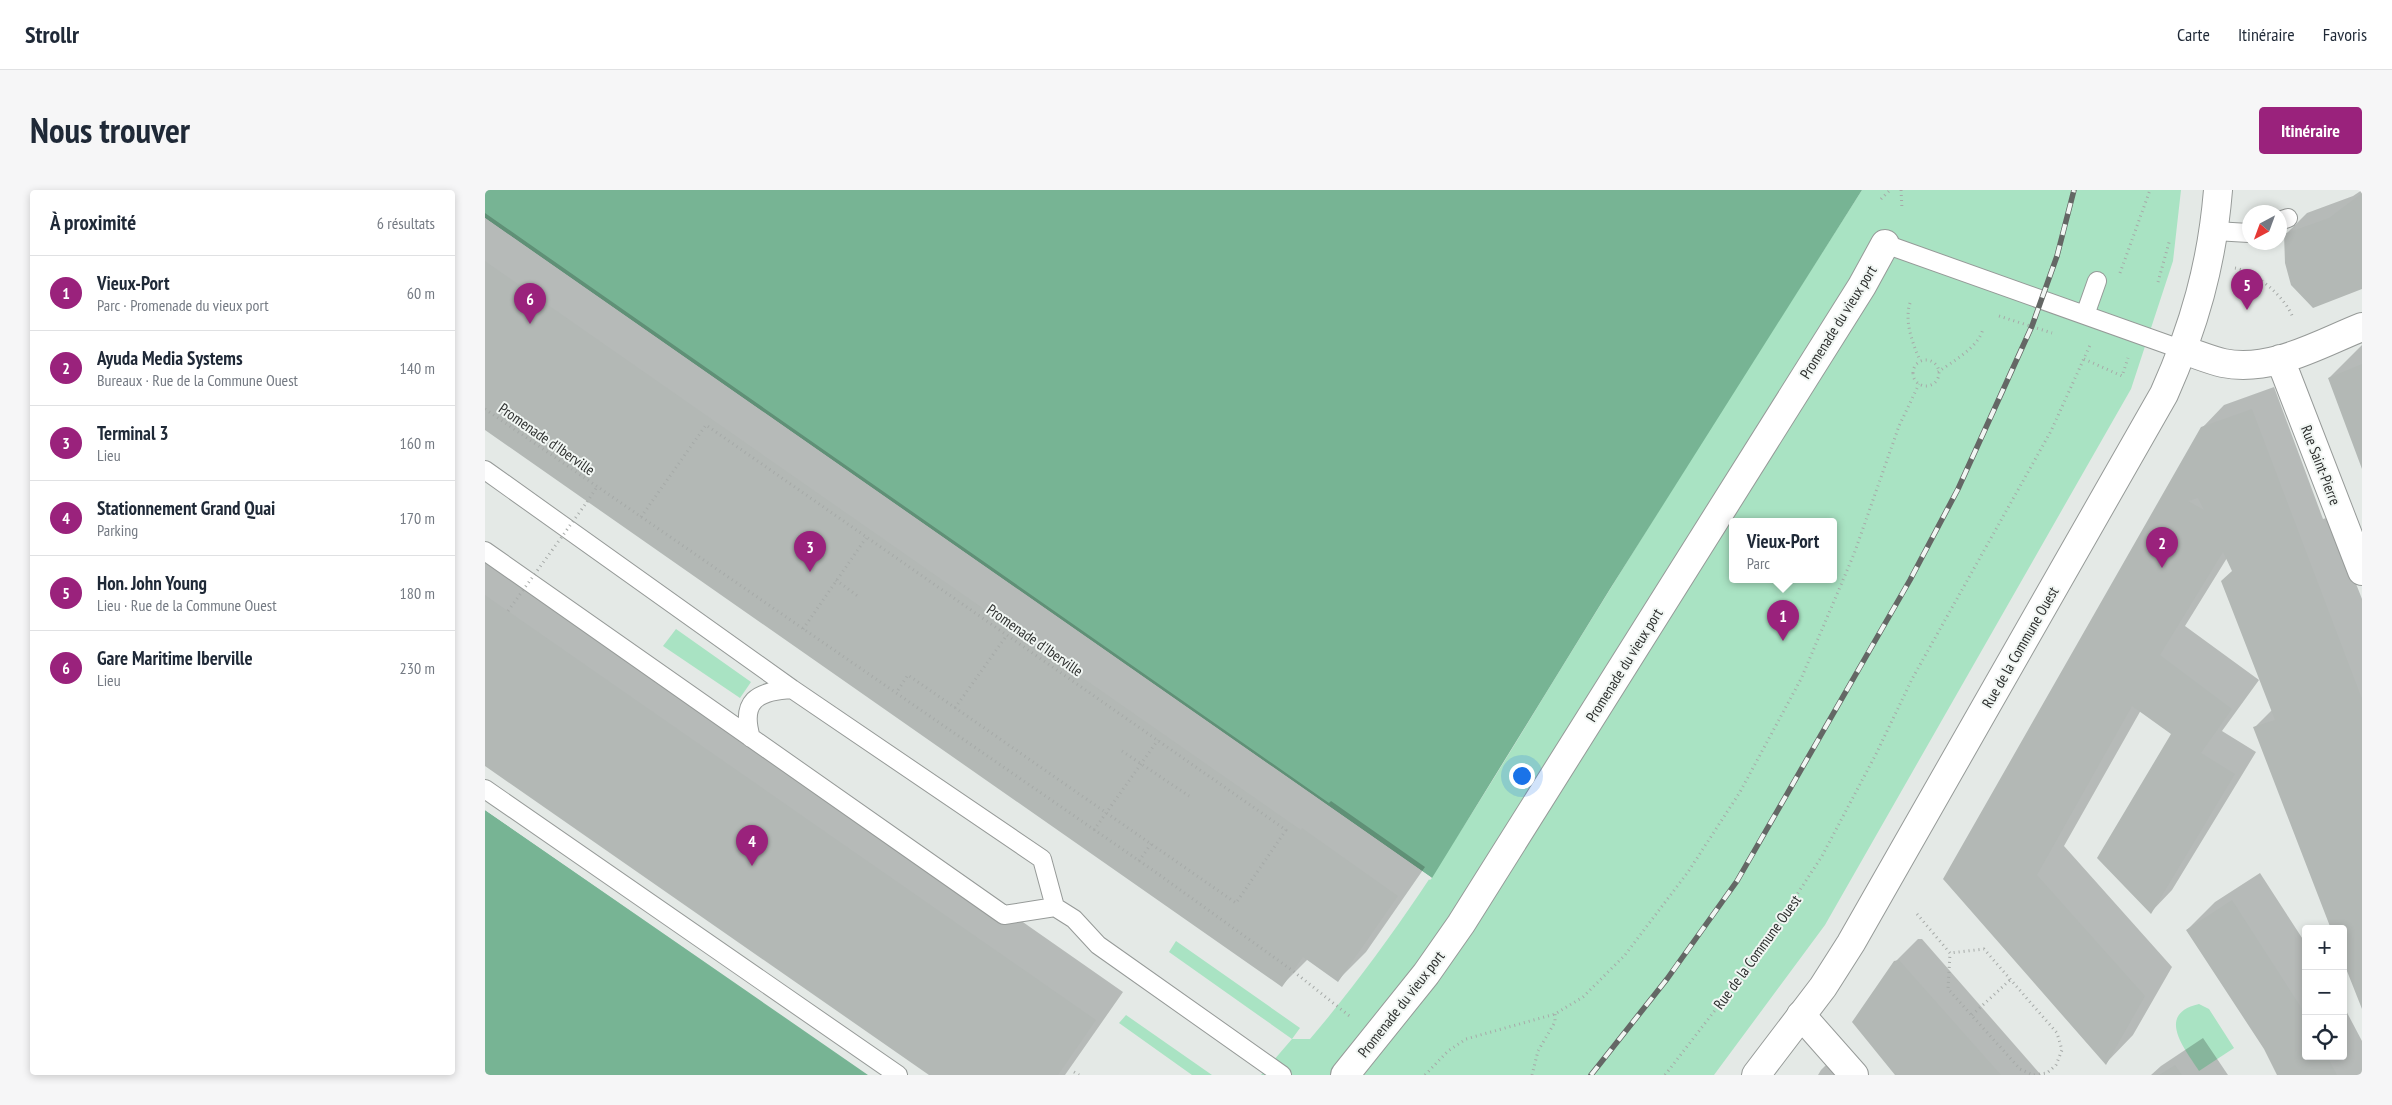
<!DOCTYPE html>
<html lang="fr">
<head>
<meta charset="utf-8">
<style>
  body { margin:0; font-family:"PT Sans Narrow",sans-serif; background:#f6f6f7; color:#1f2937 }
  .controls { position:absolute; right:15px; bottom:15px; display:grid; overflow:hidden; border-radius:5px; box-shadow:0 2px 8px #0003 }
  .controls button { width:45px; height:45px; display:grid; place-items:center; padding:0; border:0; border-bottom:1px solid #e0e1e3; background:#fff; color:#1f2937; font:25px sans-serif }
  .compass { position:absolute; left:1757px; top:15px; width:45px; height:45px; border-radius:50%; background:#fff; box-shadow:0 2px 8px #0003; rotate:221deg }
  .you { position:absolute; left:1036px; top:585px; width:18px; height:18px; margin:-12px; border:4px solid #fff; border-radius:50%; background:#1a73e8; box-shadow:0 0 0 8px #1a73e833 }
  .badge { display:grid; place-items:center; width:32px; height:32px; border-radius:50%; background:#9a227c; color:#fff; font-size:16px; font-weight:700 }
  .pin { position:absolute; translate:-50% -41px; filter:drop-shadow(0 1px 2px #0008) }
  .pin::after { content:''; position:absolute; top:26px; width:18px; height:15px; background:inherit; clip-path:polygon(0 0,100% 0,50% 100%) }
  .popup { position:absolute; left:1244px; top:328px; width:108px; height:65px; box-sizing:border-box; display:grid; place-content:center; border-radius:5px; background:#fff; filter:drop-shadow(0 1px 4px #0005); font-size:16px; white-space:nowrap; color:#747a83 }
  .popup b { font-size:19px; color:#1f2937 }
  .popup::after { content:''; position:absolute; left:50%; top:100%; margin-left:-10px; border:10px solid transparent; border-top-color:#fff }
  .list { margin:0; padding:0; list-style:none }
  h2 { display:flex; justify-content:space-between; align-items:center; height:65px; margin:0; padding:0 20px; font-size:21px }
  h2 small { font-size:16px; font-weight:400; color:#747a83 }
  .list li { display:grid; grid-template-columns:32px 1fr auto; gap:15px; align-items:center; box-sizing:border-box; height:75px; padding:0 20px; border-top:1px solid #e0e1e3 }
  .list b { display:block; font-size:19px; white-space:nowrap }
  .list p { margin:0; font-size:16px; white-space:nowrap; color:#747a83 }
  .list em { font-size:16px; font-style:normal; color:#747a83 }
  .icon { flex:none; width:28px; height:28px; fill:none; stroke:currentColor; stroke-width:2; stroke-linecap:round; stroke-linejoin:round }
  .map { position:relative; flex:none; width:1877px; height:885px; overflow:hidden; border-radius:5px }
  header { display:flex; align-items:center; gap:30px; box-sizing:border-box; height:70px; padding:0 25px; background:#fff; border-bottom:1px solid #e0e1e3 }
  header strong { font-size:24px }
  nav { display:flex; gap:28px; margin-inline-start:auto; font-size:18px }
  .intro { display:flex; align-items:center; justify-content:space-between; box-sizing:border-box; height:120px; padding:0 30px }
  h1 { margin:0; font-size:35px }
  .button { padding:12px 22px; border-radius:5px; background:#9a227c; color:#fff; font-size:18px; font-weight:700 }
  main { display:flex; gap:30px; padding:0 30px }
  aside { flex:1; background:#fff; border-radius:5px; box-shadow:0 2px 8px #0003 }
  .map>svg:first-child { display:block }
  .green { fill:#a9e3c3; fill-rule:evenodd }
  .water { fill:#77b494 }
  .pier { fill:#e4e9e6 }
  .shadow { fill:#0003 }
  .building { fill:#b3b8b5; fill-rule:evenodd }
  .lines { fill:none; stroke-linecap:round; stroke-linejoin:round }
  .lane-casing { stroke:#969a98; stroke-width:20 }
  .street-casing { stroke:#969a98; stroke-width:30 }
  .secondary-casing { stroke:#969a98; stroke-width:30 }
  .path { stroke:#a6aaa8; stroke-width:3; stroke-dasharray:1 4; stroke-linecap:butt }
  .lane { stroke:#fff; stroke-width:18 }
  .street { stroke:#fff; stroke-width:28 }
  .secondary { stroke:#fff; stroke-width:28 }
  .rail-casing { stroke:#646765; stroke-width:5.5 }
  .rail { stroke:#f1f6f3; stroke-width:4; stroke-dasharray:11; stroke-linecap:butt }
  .path-bridge { stroke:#a6aaa8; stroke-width:3; stroke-dasharray:1 4; stroke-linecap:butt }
  .labels { text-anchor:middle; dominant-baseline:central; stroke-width:4; stroke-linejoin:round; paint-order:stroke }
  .street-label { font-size:15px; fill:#2d2f2e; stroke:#f1f6f3 }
</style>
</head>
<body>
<header>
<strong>Strollr</strong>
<nav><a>Carte</a><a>Itinéraire</a><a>Favoris</a></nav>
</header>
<div class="intro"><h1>Nous trouver</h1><a class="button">Itinéraire</a></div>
<main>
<aside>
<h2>À proximité<small>6 résultats</small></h2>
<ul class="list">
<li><span class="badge">1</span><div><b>Vieux-Port</b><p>Parc · Promenade du vieux port</p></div><em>60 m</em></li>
<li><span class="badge">2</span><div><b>Ayuda Media Systems</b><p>Bureaux · Rue de la Commune Ouest</p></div><em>140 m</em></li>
<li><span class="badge">3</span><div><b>Terminal 3</b><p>Lieu</p></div><em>160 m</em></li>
<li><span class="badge">4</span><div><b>Stationnement Grand Quai</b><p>Parking</p></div><em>170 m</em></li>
<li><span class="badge">5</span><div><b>Hon. John Young</b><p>Lieu · Rue de la Commune Ouest</p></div><em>180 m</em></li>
<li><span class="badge">6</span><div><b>Gare Maritime Iberville</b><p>Lieu</p></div><em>230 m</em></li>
</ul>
</aside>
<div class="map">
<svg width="1877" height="885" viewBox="0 0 1877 885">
  <rect width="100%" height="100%" fill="#e4e9e6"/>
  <!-- green -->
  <path class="green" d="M 1377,0 L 1696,0 L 1688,71 L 1646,199 L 1340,735 L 1229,885 L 776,885 L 807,849 L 684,762 L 691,751 L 815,838 L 807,849 L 825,849 C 930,726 1010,585 1095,448 C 1187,298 1282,149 1377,0 ZM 1248,332 L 1348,332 L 1348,390 L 1248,390 Z
    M 191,439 L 266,492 L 255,508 L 178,456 Z
    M 1714,814 L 1724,819 L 1749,858 L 1714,881 C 1700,859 1670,824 1714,814 Z
    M 641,825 L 727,885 L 707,885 L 634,833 Z"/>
  <!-- water -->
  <path class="water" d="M 0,0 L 1377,0 L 1125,399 L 947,688 L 0,28 Z
    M 0,620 L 383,885 L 0,885 Z"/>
  <!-- pier -->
  <path class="pier" d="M 0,28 L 947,688 L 945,690 L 0,31 Z
    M 0,618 L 384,883 L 385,885 L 0,620 Z"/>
  <!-- shadow -->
  <path class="shadow" d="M 1877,0 L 1877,98 L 1800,45 L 1822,23 L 1868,6 Z
    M 0,23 L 844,613 L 846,611 L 940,677 L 881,762 L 853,790 L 823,769 L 797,795 L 0,238 Z
    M 1877,155 L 1877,275 L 1844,188 Z
    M 1789,197 L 1838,329 L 1845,327 L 1877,409 L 1877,816 L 1858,739 L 1770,537 L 1787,520 L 1748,381 L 1742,368 L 1700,436 L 1774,490 L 1737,541 L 1771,562 L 1687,700 L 1666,722 L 1687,544 L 1656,520 L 1579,656 L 1687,777 L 1648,845 L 1621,873 L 1460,689 L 1717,238 L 1739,215 Z
    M 0,357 L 638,802 L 580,885 L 447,885 L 0,575 Z
    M 1775,683 L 1821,754 L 1821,866 L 1858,866 L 1858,815 L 1877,851 L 1877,885 L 1793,885 L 1780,858 L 1702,740 L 1730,712 Z
    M 1433,749 L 1437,749 L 1556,885 L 1412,885 L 1410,772 Z
    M 1718,848 L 1743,885 L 1666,885 L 1676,876 Z
    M 1358,858 L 1381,885 L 1333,885 L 1336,880 Z"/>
  <!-- building -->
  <path class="building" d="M 1877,3 L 1877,99 L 1828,118 L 1806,95 L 1800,73 L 1799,44 L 1844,28 Z
    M 0,71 L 816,640 L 817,638 L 913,706 L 853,792 L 818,767 L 797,797 L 0,240 Z
    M 1877,174 L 1877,279 L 1843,188 Z
    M 1767,219 L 1877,509 L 1877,819 L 1858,771 L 1858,739 L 1846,739 L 1768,537 L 1790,530 L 1736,391 L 1747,381 L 1738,362 L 1675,465 L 1747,519 L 1716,563 L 1750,584 L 1666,724 L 1612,668 L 1686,544 L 1647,516 L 1552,685 L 1660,806 L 1621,875 L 1458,689 L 1716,237 ZM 1713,308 L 1719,320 L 1703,311 Z
    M 0,405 L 611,830 L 573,885 L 444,885 L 0,576 Z
    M 1747,710 L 1821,825 L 1821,866 L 1842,866 L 1852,885 L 1792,885 L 1779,859 L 1701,740 Z
    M 1414,770 L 1516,885 L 1410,885 L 1367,832 L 1409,771 Z
    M 1690,875 L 1697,885 L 1674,885 Z"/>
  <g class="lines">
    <!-- lane casing -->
    <g class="lane-casing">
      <path id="lane" d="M 1794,31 L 1803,28
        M 1730,41 L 1764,43
        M 1400,54 L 1698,160
        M 1600,125 L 1612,91
        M 0,280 L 307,499 L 557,669 L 570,717
        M 0,361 L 519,725 L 570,717 L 589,729 L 613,755 L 797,885
        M 266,548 C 255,511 272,501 307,499
        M 0,599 L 413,885"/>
    </g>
    <!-- street casing -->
    <g class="street-casing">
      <path id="street" d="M 1698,160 C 1711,164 1725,170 1738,173 C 1786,183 1834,154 1877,137
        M 1795,169 L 1877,381
        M 1316,825 L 1369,885
        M 860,885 L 941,784 L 976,734 L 1377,96 L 1400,54"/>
    </g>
    <!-- secondary casing -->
    <g class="secondary-casing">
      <path id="secondary" d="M 1271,885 L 1338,797 L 1366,753 L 1679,204 C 1709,137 1727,74 1733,0"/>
    </g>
    <!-- path -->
    <path class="path" d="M 1416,0 L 1417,19
      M 1396,9 L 1405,0
      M 1750,78 C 1772,82 1801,108 1808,128
      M 1635,83 L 1665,0
      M 1673,92 L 1685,49
      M 1425,113 C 1419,133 1428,153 1435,171
      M 1514,126 L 1567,143
      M 1599,169 L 1637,186 L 1643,168
      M1428 183a13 13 0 1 1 26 0a13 13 0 1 1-26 0Z
      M 1453,182 C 1468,171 1493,158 1498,139
      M 0,219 L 669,681 L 808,781 L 867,828
      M 102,312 L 112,297
      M 156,327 L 221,235 L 801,640 L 751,713 L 423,485 L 411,503
      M 351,390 L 374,407
      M 318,439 L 381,348
      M 470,518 L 522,445
      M 637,561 L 704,606
      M 609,640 L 673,550
      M 654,671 L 666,654
      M 1432,724 L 1465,763 L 1463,799 L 1535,879 L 1548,885 L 1562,883 L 1571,875 L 1577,860 L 1572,843 L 1499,759 L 1465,763
      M 1487,825 L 1525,790
      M 589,882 L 594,885
      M 940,885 L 963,861 L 981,849 L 1070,824 L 1098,807 L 1140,765 L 1203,682 L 1255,602 L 1316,489 L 1369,364 L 1414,236 L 1434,194
      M 1047,885 L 1053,861 L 1070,832 L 1070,824
      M 1180,885 L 1272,766 L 1337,666 L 1391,564 L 1427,489 L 1566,241 L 1606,153"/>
    <!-- lane -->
    <use href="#lane" class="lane"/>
    <!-- street -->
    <use href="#street" class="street"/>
    <!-- secondary -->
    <use href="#secondary" class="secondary"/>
    <!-- rail casing -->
    <g class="rail-casing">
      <path id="rail" d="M 1106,885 L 1182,789 L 1252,691 L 1425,390 L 1473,299 L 1547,136 L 1572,66 L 1589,0"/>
    </g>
    <!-- rail -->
    <use href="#rail" class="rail"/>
    <!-- path-bridge -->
    <path class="path-bridge" d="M 23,421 L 102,312"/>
  </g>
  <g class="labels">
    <!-- street labels -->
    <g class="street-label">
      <text transform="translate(1353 132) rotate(-58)">Promenade du vieux port</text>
      <text transform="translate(62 249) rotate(35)">Promenade d'Iberville</text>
      <text transform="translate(1836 275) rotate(69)">Rue Saint-Pierre</text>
      <text transform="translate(550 450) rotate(35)">Promenade d'Iberville</text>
      <text transform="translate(1535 457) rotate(-60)">Rue de la Commune Ouest</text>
      <text transform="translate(1139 475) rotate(-58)">Promenade du vieux port</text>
      <text transform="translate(1272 762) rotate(-54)">Rue de la Commune Ouest</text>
      <text transform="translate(916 814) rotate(-52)">Promenade du vieux port</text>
    </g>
  </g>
</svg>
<div class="controls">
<button>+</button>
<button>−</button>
<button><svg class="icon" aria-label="locate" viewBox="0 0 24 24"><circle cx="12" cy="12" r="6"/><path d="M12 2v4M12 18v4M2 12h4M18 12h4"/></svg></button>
</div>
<svg class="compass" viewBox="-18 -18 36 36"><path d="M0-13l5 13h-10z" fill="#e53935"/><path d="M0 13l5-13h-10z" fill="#747a83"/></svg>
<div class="you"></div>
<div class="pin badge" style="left:1298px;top:451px">1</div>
<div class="popup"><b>Vieux-Port</b>Parc</div>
<div class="pin badge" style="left:1677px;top:378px">2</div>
<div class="pin badge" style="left:325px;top:382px">3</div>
<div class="pin badge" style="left:267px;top:676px">4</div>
<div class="pin badge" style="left:1762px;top:120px">5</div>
<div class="pin badge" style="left:45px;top:134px">6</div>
</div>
</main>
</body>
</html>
